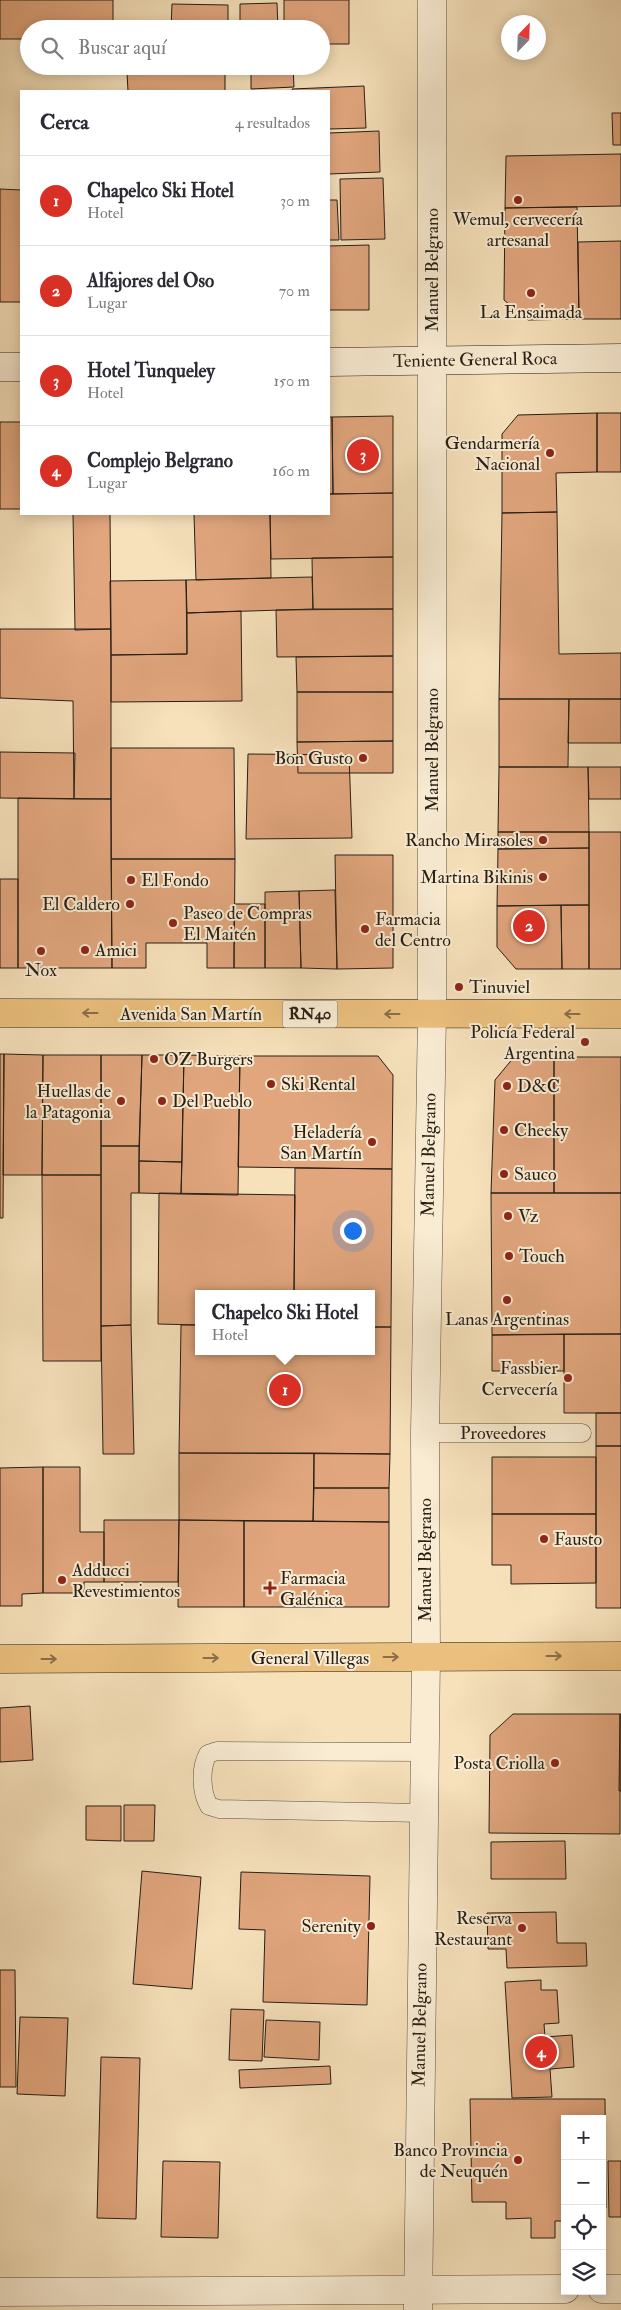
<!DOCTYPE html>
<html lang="es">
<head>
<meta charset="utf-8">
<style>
  body { margin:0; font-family:"IM FELL Double Pica",serif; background:#f7f7f7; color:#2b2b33 }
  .controls { position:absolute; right:15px; bottom:15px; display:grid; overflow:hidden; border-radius:0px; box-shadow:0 2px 12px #0003 }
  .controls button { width:45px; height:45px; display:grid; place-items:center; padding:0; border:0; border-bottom:1px solid #e1e1e2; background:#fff; color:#2b2b33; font:25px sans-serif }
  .compass { position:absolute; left:501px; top:15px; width:45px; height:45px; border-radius:50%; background:#fff; box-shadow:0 2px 12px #0003; rotate:23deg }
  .you { position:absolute; left:352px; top:1230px; width:18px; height:18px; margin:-12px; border:4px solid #fff; border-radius:50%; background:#1a73e8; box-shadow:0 0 0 8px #1a73e833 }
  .badge { display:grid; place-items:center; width:32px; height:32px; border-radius:50%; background:#d93025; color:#fff; font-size:16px; font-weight:700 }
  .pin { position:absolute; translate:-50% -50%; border:2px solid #fff; box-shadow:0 1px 5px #0006 }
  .popup { position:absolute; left:195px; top:1290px; width:180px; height:65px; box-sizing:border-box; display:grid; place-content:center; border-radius:0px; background:#fff; filter:drop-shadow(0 1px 4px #0005); font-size:16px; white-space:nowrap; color:#7c7c81 }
  .popup b { font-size:19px; color:#2b2b33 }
  .popup::after { content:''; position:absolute; left:50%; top:100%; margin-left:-10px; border:10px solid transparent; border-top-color:#fff }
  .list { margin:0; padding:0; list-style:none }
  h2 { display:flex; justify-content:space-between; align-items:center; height:65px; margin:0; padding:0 20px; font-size:21px }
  h2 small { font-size:16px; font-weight:400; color:#7c7c81 }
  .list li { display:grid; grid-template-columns:32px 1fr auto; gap:15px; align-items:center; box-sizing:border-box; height:90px; padding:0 20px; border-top:1px solid #e1e1e2 }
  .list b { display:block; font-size:19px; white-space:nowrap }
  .list p { margin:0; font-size:16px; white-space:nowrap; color:#7c7c81 }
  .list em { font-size:16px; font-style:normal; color:#7c7c81 }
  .icon { flex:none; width:28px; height:28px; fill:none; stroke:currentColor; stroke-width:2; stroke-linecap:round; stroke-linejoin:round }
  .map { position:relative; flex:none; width:621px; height:2310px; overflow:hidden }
  .search { position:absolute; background:#fff; box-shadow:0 2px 12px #0003; left:20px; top:20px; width:310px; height:55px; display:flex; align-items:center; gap:12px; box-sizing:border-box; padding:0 18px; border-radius:28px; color:#7c7c81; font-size:19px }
  .panel { position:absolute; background:#fff; box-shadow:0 2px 12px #0003; left:20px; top:90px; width:310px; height:425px; border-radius:0px }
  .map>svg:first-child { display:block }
  .building { fill:#e1a67e; stroke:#261e15 }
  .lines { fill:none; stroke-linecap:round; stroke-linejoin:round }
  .lane-casing { stroke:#5a4f3e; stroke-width:19 }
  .street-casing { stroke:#5a4f3e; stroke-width:29 }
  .secondary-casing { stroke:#261e15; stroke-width:29 }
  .primary-casing { stroke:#261e15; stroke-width:29 }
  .lane { stroke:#f9ecd3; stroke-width:18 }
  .street { stroke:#f9ecd3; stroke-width:28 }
  .secondary { stroke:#f9ecd3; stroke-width:28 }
  .primary { stroke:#ebc07e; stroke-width:28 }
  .oneway { stroke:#886f4a }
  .poi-dot { fill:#8f2418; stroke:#f9ecd3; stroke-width:2 }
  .labels { text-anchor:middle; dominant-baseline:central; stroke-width:4; stroke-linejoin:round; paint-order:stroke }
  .shield { fill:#f9ecd3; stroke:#655c4e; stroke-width:1 }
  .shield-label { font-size:16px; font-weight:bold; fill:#261e15 }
  .poi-label { font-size:18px; fill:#261e15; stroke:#f9ecd3; text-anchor:start }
  .street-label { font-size:18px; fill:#261e15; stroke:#f9ecd3 }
</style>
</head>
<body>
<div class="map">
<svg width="621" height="2310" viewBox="0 0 621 2310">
  <rect width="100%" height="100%" fill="#f6e1bb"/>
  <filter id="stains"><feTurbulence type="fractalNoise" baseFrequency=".004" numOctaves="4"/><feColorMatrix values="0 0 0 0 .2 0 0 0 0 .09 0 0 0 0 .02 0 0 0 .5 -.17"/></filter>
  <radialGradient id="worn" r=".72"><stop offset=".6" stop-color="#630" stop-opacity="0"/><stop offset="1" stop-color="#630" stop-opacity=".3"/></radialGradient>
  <!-- building -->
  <path class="building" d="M 0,0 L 113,0 L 113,29 L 29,29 L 29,39 L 0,39 Z
    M 284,0 L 349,0 L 349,44 L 321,44 L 321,29 L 284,29 Z
    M 277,3 L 278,29 L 240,29 L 240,4 Z
    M 172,4 L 228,5 L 228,29 L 171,29 Z
    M 251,66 L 293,66 L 294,87 L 251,89 Z
    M 225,69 L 225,91 L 128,91 L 127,73 Z
    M 364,86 L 366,128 L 329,129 L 329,91 L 293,91 L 292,89 Z
    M 612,113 L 621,113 L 621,145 L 613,145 Z
    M 379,131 L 380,172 L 329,174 L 329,133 Z
    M 621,154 L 621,206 L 505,208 L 506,156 Z
    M 383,178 L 385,239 L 341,240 L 340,179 Z
    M 0,189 L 21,190 L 21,302 L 0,302 Z
    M 329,200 L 337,200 L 339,240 L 329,240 Z
    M 577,207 L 579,319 L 528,320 L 504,300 L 505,208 Z
    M 621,241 L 621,319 L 579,319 L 578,242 Z
    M 369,245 L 369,310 L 329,310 L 329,246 Z
    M 597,413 L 597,472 L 556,473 L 557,512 L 502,513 L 502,434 L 518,415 Z
    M 597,413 L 621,413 L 621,472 L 597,472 Z
    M 393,416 L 393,493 L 333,494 L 332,417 Z
    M 329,417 L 332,417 L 333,494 L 329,494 Z
    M 0,422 L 21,422 L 21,509 L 0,509 Z
    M 393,493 L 393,557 L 271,559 L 270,514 L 329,514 L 329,494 Z
    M 557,512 L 559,654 L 621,653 L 621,699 L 499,699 L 502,513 Z
    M 73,514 L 110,514 L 111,629 L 75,630 Z
    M 194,514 L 270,514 L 271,578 L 196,580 Z
    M 393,557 L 393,609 L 313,609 L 312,558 Z
    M 312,577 L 313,609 L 187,613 L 186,580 Z
    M 186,580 L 187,654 L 111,655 L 110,581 Z
    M 393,609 L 393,656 L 277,657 L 276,610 Z
    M 241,611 L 242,701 L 111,702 L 111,655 L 187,654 L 187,613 Z
    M 0,629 L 111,629 L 111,799 L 74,799 L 73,701 L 0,698 Z
    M 393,656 L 393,692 L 297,692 L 296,657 Z
    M 297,692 L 393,692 L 393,741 L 297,742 Z
    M 499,699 L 569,699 L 568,767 L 499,767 Z
    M 569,699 L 621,699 L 621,743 L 568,743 Z
    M 393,741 L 393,773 L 298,773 L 297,742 Z
    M 111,748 L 234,748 L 235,859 L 111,859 Z
    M 0,752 L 75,753 L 74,799 L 0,798 Z
    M 248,754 L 349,755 L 352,838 L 246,839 Z
    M 499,767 L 588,767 L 589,832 L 498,832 Z
    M 588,767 L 621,767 L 621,799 L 589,799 Z
    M 18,798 L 111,799 L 112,968 L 18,968 Z
    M 498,832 L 589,832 L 589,848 L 498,849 Z
    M 589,832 L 621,832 L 621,969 L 589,969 Z
    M 589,848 L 589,905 L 497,906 L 498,849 Z
    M 335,855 L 393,855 L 393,968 L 337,969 Z
    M 111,859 L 235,859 L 234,968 L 207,968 L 207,943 L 146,943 L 146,968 L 112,968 Z
    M 0,879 L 18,879 L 18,968 L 0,968 Z
    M 335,890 L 337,969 L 301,968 L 299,891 Z
    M 299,891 L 301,968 L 265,968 L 265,892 Z
    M 234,904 L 265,904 L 265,968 L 234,968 Z
    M 561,905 L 562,969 L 516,969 L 497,947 L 497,906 Z
    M 561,905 L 589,905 L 589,969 L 562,969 Z
    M 0,1054 L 4,1054 L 3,1218 L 0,1218 Z
    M 4,1054 L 43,1055 L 42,1175 L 3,1175 Z
    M 43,1055 L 101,1055 L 101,1175 L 42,1175 Z
    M 101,1055 L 142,1055 L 139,1146 L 101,1146 Z
    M 142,1055 L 184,1055 L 182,1162 L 139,1161 Z
    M 184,1055 L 240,1056 L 238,1195 L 181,1194 Z
    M 240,1056 L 378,1056 L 393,1075 L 392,1169 L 238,1167 Z
    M 514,1057 L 554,1057 L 554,1193 L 491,1193 L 495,1080 Z
    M 554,1057 L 621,1057 L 621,1193 L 554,1193 Z
    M 101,1146 L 139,1146 L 139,1193 L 131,1193 L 131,1325 L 101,1326 Z
    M 139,1161 L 182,1162 L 181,1194 L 139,1193 Z
    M 295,1168 L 392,1169 L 391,1327 L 371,1327 L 371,1294 L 294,1294 Z
    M 42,1175 L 101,1175 L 101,1361 L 43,1361 Z
    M 159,1193 L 295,1195 L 294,1294 L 199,1294 L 199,1325 L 158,1324 Z
    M 491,1193 L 621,1193 L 621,1334 L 492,1335 Z
    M 131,1325 L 134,1454 L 103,1454 L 101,1326 Z
    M 181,1325 L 199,1325 L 199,1351 L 371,1351 L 371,1327 L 391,1327 L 390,1454 L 179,1453 Z
    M 564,1334 L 564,1371 L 492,1371 L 492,1335 Z
    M 564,1334 L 621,1334 L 621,1413 L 564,1413 Z
    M 596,1413 L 621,1413 L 621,1446 L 596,1446 Z
    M 596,1446 L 621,1446 L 621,1608 L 596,1608 Z
    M 179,1453 L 314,1453 L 313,1521 L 179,1520 Z
    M 314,1453 L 390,1454 L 389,1488 L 314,1488 Z
    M 492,1457 L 596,1457 L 596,1514 L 492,1514 Z
    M 43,1467 L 80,1467 L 80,1532 L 104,1532 L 104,1582 L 84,1582 L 84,1593 L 43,1593 Z
    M 43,1467 L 43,1593 L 22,1594 L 22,1606 L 0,1606 L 0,1468 Z
    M 314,1488 L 389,1488 L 389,1522 L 313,1521 Z
    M 492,1514 L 596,1514 L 596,1583 L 511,1584 L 511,1565 L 492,1565 Z
    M 104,1520 L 179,1520 L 178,1582 L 104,1582 Z
    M 179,1520 L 244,1521 L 244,1607 L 178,1607 Z
    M 244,1521 L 389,1522 L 389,1607 L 244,1607 Z
    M 30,1706 L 33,1760 L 0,1762 L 0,1708 Z
    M 513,1714 L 620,1714 L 620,1834 L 489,1833 L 490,1735 Z
    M 620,1714 L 621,1714 L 621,1791 L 619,1791 Z
    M 124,1805 L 155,1805 L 154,1841 L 124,1841 Z
    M 86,1806 L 121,1806 L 121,1841 L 86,1840 Z
    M 565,1841 L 566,1879 L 491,1879 L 491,1842 Z
    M 142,1871 L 201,1877 L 192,1989 L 133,1984 Z
    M 241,1872 L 370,1876 L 367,2005 L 263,2002 L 265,1930 L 239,1929 Z
    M 556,1912 L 557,1943 L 586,1943 L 587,1966 L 507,1968 L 506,1949 L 488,1949 L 487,1913 Z
    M 0,1970 L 15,1970 L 16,2087 L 0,2087 Z
    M 541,1980 L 541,1990 L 557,1990 L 559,2023 L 544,2024 L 545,2037 L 572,2035 L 574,2067 L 550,2069 L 552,2097 L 512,2098 L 505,1982 Z
    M 231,2009 L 264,2010 L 262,2061 L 229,2060 Z
    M 20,2017 L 68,2018 L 65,2096 L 17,2094 Z
    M 266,2020 L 320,2022 L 319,2060 L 264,2057 Z
    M 101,2057 L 140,2058 L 136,2219 L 97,2218 Z
    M 330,2066 L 331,2084 L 240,2088 L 239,2070 Z
    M 470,2099 L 605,2099 L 606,2208 L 602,2208 L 602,2119 L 565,2119 L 565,2221 L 555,2221 L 555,2238 L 531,2238 L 531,2218 L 506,2219 L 506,2202 L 472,2202 Z
    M 163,2161 L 220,2162 L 218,2238 L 161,2237 Z
    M 608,2161 L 621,2161 L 621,2217 L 609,2217 Z"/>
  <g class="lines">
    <!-- lane casing -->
    <g class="lane-casing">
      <path id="lane" d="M 425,1433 L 582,1433
        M 423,1813 L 219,1809 L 209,1806 C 201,1792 200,1768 208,1754 L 217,1751 L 424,1752"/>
    </g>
    <!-- street casing -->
    <g class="street-casing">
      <path id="street" d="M 602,2289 L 621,2289
        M 0,2292 L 565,2289
        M 418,2310 L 426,1657 L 425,1433 L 432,1014 L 432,0"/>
    </g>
    <!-- secondary casing -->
    <g class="secondary-casing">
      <path id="secondary" d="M 329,362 L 621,358
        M 0,367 L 21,367"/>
    </g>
    <!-- primary casing -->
    <g class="primary-casing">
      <path id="primary" d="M 0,1013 L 621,1014
        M 0,1659 L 621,1656"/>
    </g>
    <!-- lane -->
    <use href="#lane" class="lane"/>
    <!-- street -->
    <use href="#street" class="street"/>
    <!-- secondary -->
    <use href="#secondary" class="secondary"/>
    <!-- primary -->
    <use href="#primary" class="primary"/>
  </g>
  <!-- one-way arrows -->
  <defs><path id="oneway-shaft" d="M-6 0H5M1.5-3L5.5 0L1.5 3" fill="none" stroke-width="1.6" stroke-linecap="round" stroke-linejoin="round" transform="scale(1.25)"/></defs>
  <g class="oneway">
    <use href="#oneway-shaft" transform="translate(90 1013) rotate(-180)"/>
    <use href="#oneway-shaft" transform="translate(392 1014) rotate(-180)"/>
    <use href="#oneway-shaft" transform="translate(572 1014) rotate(-180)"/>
    <use href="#oneway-shaft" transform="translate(554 1656)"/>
    <use href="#oneway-shaft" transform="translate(391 1657)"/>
    <use href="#oneway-shaft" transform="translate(211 1658)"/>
    <use href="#oneway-shaft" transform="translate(49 1659)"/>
  </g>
  <!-- markers -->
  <g class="poi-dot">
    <circle cx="518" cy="200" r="5"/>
    <circle cx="531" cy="293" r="5"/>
    <circle cx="550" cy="453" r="5"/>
    <circle cx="363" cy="758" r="5"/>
    <circle cx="543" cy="840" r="5"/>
    <circle cx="543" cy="877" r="5"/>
    <circle cx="131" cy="880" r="5"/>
    <circle cx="130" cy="904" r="5"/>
    <circle cx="173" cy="923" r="5"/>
    <circle cx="365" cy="929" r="5"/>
    <circle cx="85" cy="950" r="5"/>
    <circle cx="41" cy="951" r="5"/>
    <circle cx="459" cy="987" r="5"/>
    <circle cx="585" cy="1042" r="5"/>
    <circle cx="154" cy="1059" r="5"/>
    <circle cx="271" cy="1084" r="5"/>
    <circle cx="507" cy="1086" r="5"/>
    <circle cx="121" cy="1101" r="5"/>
    <circle cx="162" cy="1101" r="5"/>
    <circle cx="504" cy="1130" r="5"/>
    <circle cx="372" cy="1142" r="5"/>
    <circle cx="504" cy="1174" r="5"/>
    <circle cx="508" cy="1216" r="5"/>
    <circle cx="509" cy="1256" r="5"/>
    <circle cx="507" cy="1300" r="5"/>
    <circle cx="568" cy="1378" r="5"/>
    <circle cx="544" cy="1539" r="5"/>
    <circle cx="62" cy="1580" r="5"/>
    <path d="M267.5 1580.5h5v5h5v5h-5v5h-5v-5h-5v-5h5z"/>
    <circle cx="555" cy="1763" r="5"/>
    <circle cx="371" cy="1926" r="5"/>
    <circle cx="522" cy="1928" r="5"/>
    <circle cx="518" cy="2160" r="5"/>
  </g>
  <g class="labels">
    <!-- shield labels -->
    <rect class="shield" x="282.5" y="1000.5" width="55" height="27" rx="4"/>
    <g class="shield-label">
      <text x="310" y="1014">RN40</text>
    </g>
    <!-- poi labels -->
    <g class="poi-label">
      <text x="518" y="219" text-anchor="middle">Wemul, cervecería<tspan x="518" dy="21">artesanal</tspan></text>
      <text x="531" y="312" text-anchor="middle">La Ensaimada</text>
      <text x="540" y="443" text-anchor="end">Gendarmería<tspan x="540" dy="21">Nacional</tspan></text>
      <text x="353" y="758" text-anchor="end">Bon Gusto</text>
      <text x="533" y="840" text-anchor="end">Rancho Mirasoles</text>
      <text x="533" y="877" text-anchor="end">Martina Bikinis</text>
      <text x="141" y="880">El Fondo</text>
      <text x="120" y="904" text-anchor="end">El Caldero</text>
      <text x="183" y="913">Paseo de Compras<tspan x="183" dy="21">El Maitén</tspan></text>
      <text x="375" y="919">Farmacia<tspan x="375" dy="21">del Centro</tspan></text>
      <text x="95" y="950">Amici</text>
      <text x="41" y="970" text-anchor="middle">Nox</text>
      <text x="469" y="987">Tinuviel</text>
      <text x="575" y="1032" text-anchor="end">Policía Federal<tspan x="575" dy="21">Argentina</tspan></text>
      <text x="164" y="1059">OZ Burgers</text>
      <text x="281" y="1084">Ski Rental</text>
      <text x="517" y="1086">D&amp;C</text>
      <text x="111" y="1091" text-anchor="end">Huellas de<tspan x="111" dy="21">la Patagonia</tspan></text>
      <text x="172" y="1101">Del Pueblo</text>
      <text x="514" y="1130">Cheeky</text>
      <text x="362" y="1132" text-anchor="end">Heladería<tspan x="362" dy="21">San Martín</tspan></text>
      <text x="514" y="1174">Sauco</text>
      <text x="518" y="1216">Vz</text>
      <text x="519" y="1256">Touch</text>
      <text x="507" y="1319" text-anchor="middle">Lanas Argentinas</text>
      <text x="558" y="1368" text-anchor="end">Fassbier<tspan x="558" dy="21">Cervecería</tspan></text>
      <text x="554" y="1539">Fausto</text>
      <text x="72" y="1570">Adducci<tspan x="72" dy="21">Revestimientos</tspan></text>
      <text x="280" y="1578">Farmacia<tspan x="280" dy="21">Galénica</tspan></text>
      <text x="545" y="1763" text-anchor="end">Posta Criolla</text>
      <text x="512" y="1918" text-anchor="end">Reserva<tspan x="512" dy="21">Restaurant</tspan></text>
      <text x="361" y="1926" text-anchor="end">Serenity</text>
      <text x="508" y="2150" text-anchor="end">Banco Provincia<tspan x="508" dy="21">de Neuquén</tspan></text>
    </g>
    <!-- street labels -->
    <g class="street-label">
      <text transform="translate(432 270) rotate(-90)">Manuel Belgrano</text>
      <text transform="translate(475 360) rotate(-1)">Teniente General Roca</text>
      <text transform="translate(432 750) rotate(-90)">Manuel Belgrano</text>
      <text x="191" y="1014">Avenida San Martín</text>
      <text transform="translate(429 1155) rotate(-89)">Manuel Belgrano</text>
      <text x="503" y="1433">Proveedores</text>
      <text transform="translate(425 1560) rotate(-90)">Manuel Belgrano</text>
      <text x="310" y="1658">General Villegas</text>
      <text transform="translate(420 2025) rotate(-89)">Manuel Belgrano</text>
    </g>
  </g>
  <rect width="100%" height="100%" filter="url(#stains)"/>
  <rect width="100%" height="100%" fill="url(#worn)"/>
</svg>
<div class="controls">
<button>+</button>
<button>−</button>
<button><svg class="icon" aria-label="locate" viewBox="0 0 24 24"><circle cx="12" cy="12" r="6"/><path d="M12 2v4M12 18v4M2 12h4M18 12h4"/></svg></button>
<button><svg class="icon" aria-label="layers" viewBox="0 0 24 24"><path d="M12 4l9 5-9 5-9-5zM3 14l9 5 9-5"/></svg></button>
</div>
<svg class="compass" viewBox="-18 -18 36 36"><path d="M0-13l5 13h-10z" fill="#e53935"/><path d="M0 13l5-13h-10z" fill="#7c7c81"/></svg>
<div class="you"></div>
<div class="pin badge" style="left:285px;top:1390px">1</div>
<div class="popup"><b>Chapelco Ski Hotel</b>Hotel</div>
<div class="pin badge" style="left:529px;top:926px">2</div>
<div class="pin badge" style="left:363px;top:455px">3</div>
<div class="pin badge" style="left:541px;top:2052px">4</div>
<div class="search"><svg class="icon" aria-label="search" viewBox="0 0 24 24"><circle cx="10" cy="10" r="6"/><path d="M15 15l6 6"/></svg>Buscar aquí</div>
<section class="panel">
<h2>Cerca<small>4 resultados</small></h2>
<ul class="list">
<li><span class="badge">1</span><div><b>Chapelco Ski Hotel</b><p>Hotel</p></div><em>30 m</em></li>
<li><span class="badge">2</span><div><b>Alfajores del Oso</b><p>Lugar</p></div><em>70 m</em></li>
<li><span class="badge">3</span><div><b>Hotel Tunqueley</b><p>Hotel</p></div><em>150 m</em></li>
<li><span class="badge">4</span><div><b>Complejo Belgrano</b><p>Lugar</p></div><em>160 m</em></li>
</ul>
</section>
</div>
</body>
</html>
